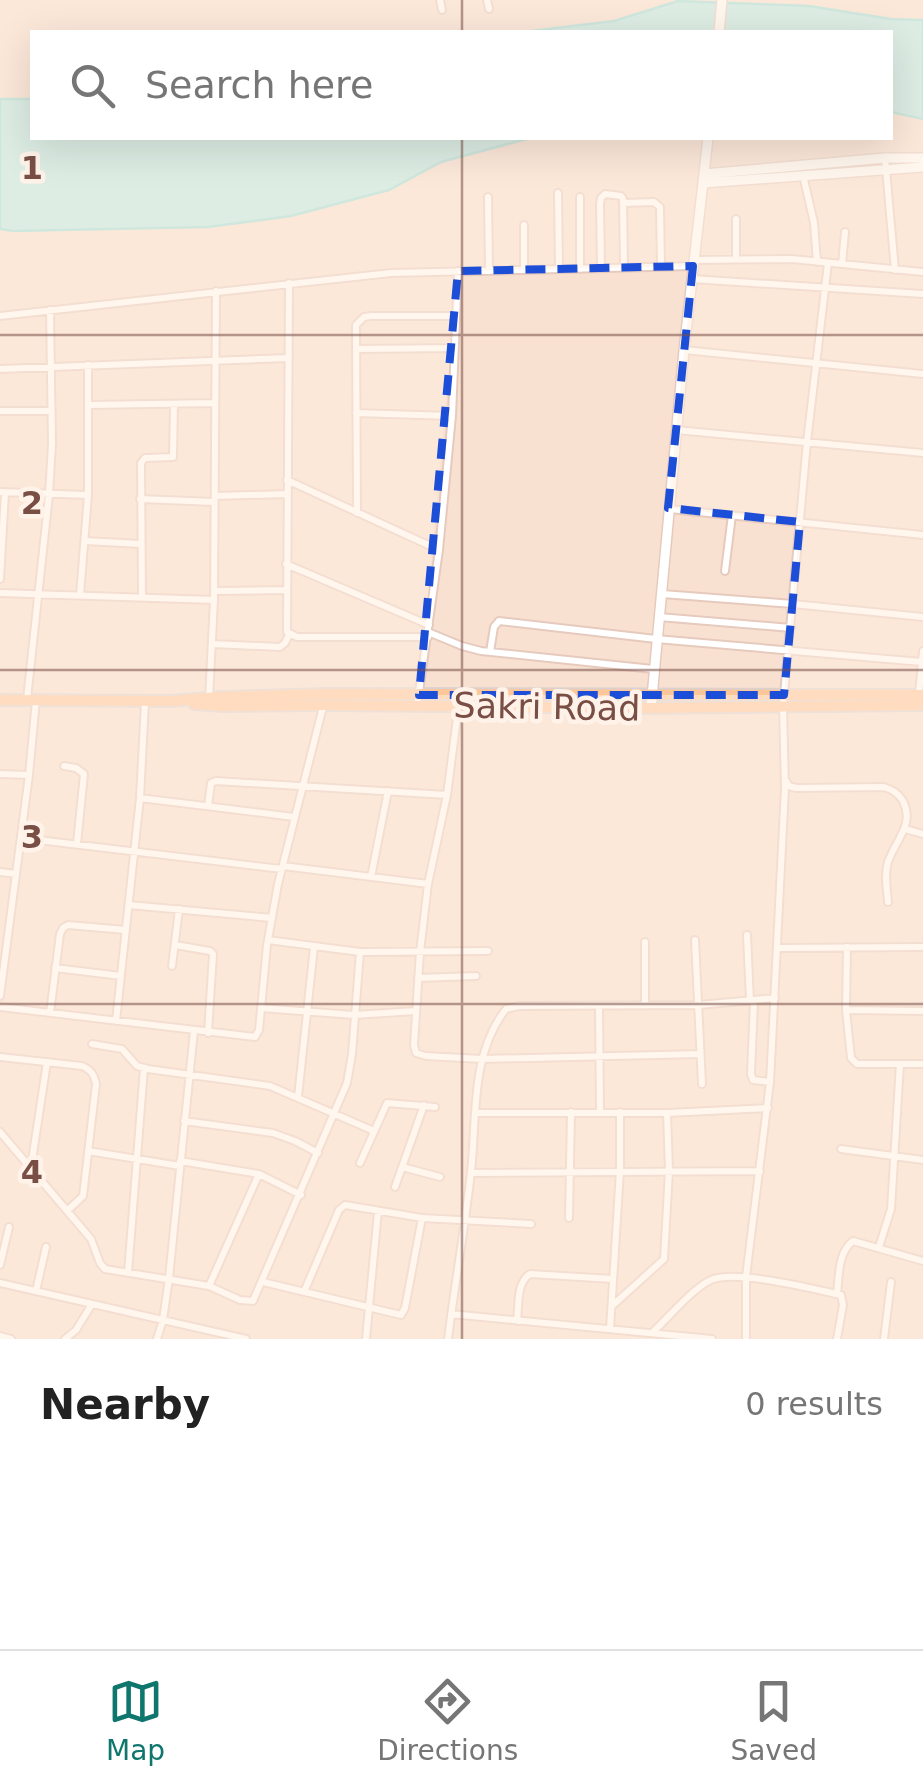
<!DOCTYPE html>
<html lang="en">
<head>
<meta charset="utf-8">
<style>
  body { margin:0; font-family:"DejaVu Sans",sans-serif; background:#f2f2f2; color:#222 }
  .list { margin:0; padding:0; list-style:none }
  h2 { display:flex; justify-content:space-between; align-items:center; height:130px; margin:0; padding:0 40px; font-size:42px }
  h2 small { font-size:32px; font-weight:400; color:#767676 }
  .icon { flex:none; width:55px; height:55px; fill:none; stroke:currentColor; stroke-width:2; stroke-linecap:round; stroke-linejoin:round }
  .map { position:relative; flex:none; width:923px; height:1339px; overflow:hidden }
  .search { position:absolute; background:#fff; box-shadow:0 10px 40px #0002; left:30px; right:30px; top:30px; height:110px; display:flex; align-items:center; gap:25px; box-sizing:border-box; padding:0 35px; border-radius:0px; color:#767676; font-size:38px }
  .sheet { height:310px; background:#fff }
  nav { display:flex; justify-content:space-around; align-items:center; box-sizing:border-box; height:140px; border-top:2px solid #e0e0e0; background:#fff; font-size:28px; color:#767676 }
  nav a { display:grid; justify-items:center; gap:5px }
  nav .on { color:#0f766e }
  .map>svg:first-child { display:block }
  .residential { fill:#f9e1d1; fill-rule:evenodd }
  .water { fill:#b3eae8; stroke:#98dddb; stroke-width:2.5 }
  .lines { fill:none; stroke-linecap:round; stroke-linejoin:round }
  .minor-casing { stroke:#e6cabe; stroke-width:10 }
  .tertiary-casing { stroke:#e6cabe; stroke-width:12 }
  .primary-casing { stroke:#dcd1cf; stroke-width:14 }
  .minor { stroke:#fff; stroke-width:6 }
  .tertiary { stroke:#fff; stroke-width:9 }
  .primary { stroke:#ffc697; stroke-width:10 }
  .marked { fill:none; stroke:#1d4ed8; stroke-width:8; stroke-dasharray:20 12; stroke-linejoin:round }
  .grid { fill:none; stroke:#784e45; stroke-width:2.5; stroke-opacity:0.55 }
  .labels { text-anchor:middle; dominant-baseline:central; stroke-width:9; stroke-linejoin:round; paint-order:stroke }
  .street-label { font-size:35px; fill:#784e45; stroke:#fff3e9 }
  .grid-label { font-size:32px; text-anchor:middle; font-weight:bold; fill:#784e45; stroke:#fff3e9; stroke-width:9; stroke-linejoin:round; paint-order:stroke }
</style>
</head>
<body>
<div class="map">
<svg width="923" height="1339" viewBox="0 0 923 1339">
  <rect width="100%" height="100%" fill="#ffeee0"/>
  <!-- residential -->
  <path class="residential" d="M 0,0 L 923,0 L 923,1339 L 0,1339 ZM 32,32 L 890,32 L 890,138 L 32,138 Z"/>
  <!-- water -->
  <path class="water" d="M 678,1 L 809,6 L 891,19 L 923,20 L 923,119 L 891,112 L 890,32 L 523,32 L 614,21 Z
    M 0,99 L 32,99 L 32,138 L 530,138 L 441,162 L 389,190 L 291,216 L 208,227 L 13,231 L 0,229 Z"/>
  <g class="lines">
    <!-- minor casing -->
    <g class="minor-casing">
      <path id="minor" d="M 440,0 L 442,10
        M 487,0 L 489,9
        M 885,158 L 895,270
        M 803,175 L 814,223 L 817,262
        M 558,193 L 559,269
        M 488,197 L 489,271
        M 580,197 L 580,269
        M 623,203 L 654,202 L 660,207 L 661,266
        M 736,219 L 736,259
        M 524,225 L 524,270
        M 694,260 L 792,259 L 923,272
        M 842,264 L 845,232
        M 601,268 L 600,204 L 601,198 L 605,194 L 621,196 L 623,199 L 624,268
        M 692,279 L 923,294
        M 289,283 L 287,632 L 297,637 L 428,637
        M 0,316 L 391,273 L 693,266
        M 356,349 L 454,348
        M 684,350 L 923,374
        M 0,369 L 289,358
        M 89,405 L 215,403
        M 0,411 L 51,411
        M 356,413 L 452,416
        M 676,430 L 923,453
        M 287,480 L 439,550
        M 0,492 L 88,495
        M 215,496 L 287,494
        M 140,499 L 214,502
        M 670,509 L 923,535
        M 357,513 L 356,325 L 364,317 L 371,316 L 456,316
        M 85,541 L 141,544
        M 286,564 L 429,625
        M 725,571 L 732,515
        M 0,579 L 5,493
        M 214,591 L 286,590
        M 0,593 L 214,600
        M 662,594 L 793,604 L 923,617
        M 80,595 L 88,495 L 88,365
        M 142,597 L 141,463 L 145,458 L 173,457 L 174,404
        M 659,617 L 791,628
        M 428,632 L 462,646 L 481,651 L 653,669
        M 212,644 L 280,647 L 285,643 L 289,635
        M 490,652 L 494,627 L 499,621 L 656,639 L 922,662
        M 919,694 L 923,651
        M 460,695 L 447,795 L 428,884 L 420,952 L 414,1045 L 416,1053 L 426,1056 L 482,1059 L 700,1054
        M 209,698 L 214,600 L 216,291
        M 27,699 L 49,495 L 52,444 L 50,310
        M 417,706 L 439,550 L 452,416 L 458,271
        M 64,766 L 76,768 L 84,774 L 77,844
        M 0,774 L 29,775
        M 786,781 L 789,786 L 796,788 L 884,787 C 893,790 898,793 903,801 C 915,824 895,841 888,862 C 884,874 887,889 888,902
        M 140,798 L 294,817
        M 208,806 L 211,783 L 216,781 L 447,795
        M 905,829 L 923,834
        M 21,838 L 282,869
        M 283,866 L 428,884
        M 0,872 L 16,874
        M 371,877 L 388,791
        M 129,905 L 272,918
        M 747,935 L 750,1001
        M 268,940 L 360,952 L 488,951
        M 695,940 L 702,1084
        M 175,945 L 210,951 L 213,954 L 208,1033
        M 847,947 L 846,1010 L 851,1058 L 857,1064 L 923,1064
        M 777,948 L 923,947
        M 172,966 L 179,909
        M 55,968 L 121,976
        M 418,978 L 476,976
        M 0,996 L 29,775 L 36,700
        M 754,1001 L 751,1074 L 753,1080 L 770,1082
        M 645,1006 L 645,942
        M 0,1007 L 255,1037 L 259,1030 L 267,945 L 278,884 L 324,703
        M 599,1007 L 600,1112
        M 261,1008 L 354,1015 L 416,1011
        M 846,1010 L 923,1011
        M 50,1013 L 60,934 L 63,928 L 68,925 L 126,930
        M 116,1021 L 140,798 L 145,702
        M 92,1044 L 122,1049 L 137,1066 L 148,1069 L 270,1086 L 374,1131
        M 0,1057 L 82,1066 C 91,1070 94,1074 96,1084 L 83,1196 L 67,1211
        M 298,1097 L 314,947
        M 476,1113 L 667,1113 L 768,1108
        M 184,1121 L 273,1133 L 295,1141 L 318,1153
        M 0,1132 L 91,1239 L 100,1263 L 105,1269 L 209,1286 L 240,1300 L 253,1301 L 347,1083 L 352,1054 L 360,952
        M 841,1149 L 923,1160
        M 88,1151 L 180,1166
        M 180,1161 L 259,1174 L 301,1195
        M 360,1163 L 387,1103 L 435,1107
        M 31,1167 L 47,1062
        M 402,1167 L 440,1177
        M 471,1173 L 760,1171
        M 395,1187 L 424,1105
        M 569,1218 L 571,1112
        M 879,1247 L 891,1209 L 900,1064
        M 0,1265 L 9,1227
        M 128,1273 L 144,1068
        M 263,1282 L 401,1315 L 405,1308 L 422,1218
        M 0,1283 L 246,1339
        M 209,1286 L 259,1174
        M 36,1291 L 46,1247
        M 304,1292 L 339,1210 L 345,1205 L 422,1218 L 531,1224
        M 837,1294 C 839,1276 838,1252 853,1241 L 923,1261
        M 612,1306 L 664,1259 L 669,1171 L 667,1113
        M 451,1314 L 712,1339
        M 517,1321 C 519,1306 516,1283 530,1274 L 613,1279
        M 610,1329 L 620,1171 L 620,1112
        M 653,1332 C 667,1319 694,1287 711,1280 C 734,1269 814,1289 841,1295 L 843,1305 L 837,1339
        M 0,1336 L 11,1339
        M 65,1339 L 76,1330 L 92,1304
        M 157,1339 L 163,1320 L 169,1278 L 194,1031
        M 366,1339 L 378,1211
        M 448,1339 C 455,1283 465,1227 471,1172 C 477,1117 470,1055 506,1009 L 519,1006 L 699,1005 L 775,998
        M 746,1339 L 746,1277 L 770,1082 L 785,788 L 783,706 L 807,442 L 828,263
        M 884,1339 L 891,1282"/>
    </g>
    <!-- tertiary casing -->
    <g class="tertiary-casing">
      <path id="tertiary" d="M 719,32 L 722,0
        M 704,174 L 885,158 L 923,158
        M 703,183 L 923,167
        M 651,708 L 684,350 L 708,138"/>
    </g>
    <!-- primary casing -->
    <g class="primary-casing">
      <path id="primary" d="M 0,700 L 171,701 L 219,697 L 326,694 L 923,695
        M 194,704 L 223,706 L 323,705 L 651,708 L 923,705"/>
    </g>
    <!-- minor -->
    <use href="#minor" class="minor"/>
    <!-- tertiary -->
    <use href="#tertiary" class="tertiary"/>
    <!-- primary -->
    <use href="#primary" class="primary"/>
  </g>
  <!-- marked area -->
  <path d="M0 0H923V1339H0ZM 693,266 L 668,508 L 800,522 L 784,695 L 419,695 L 458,271 Z" fill="#ffeee0" fill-opacity=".55" fill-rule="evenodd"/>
  <path class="marked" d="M 693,266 L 668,508 L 800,522 L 784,695 L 419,695 L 458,271 Z"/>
  <!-- grid -->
  <path class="grid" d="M 462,0 L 462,32M 462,138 L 462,1339M 0,335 L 923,335M 0,670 L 923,670M 0,1004 L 923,1004"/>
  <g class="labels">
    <!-- street labels -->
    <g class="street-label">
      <text transform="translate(547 707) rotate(1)">Sakri Road</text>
    </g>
  </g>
  <g class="grid-label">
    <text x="32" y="179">1</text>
    <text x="32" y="514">2</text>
    <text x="32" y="848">3</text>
    <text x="32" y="1183">4</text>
  </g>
</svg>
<div class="search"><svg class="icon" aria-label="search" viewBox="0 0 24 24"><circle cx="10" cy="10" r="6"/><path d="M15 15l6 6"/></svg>Search here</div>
</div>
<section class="sheet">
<h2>Nearby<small>0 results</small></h2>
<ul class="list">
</ul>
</section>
<nav>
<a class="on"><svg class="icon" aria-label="map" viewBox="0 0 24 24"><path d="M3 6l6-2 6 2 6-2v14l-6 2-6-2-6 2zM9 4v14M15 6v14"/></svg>Map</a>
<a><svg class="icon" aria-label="directions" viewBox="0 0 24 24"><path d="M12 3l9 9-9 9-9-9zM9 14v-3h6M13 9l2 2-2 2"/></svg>Directions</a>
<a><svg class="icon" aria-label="saved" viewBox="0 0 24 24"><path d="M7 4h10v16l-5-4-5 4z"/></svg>Saved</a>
</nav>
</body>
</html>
